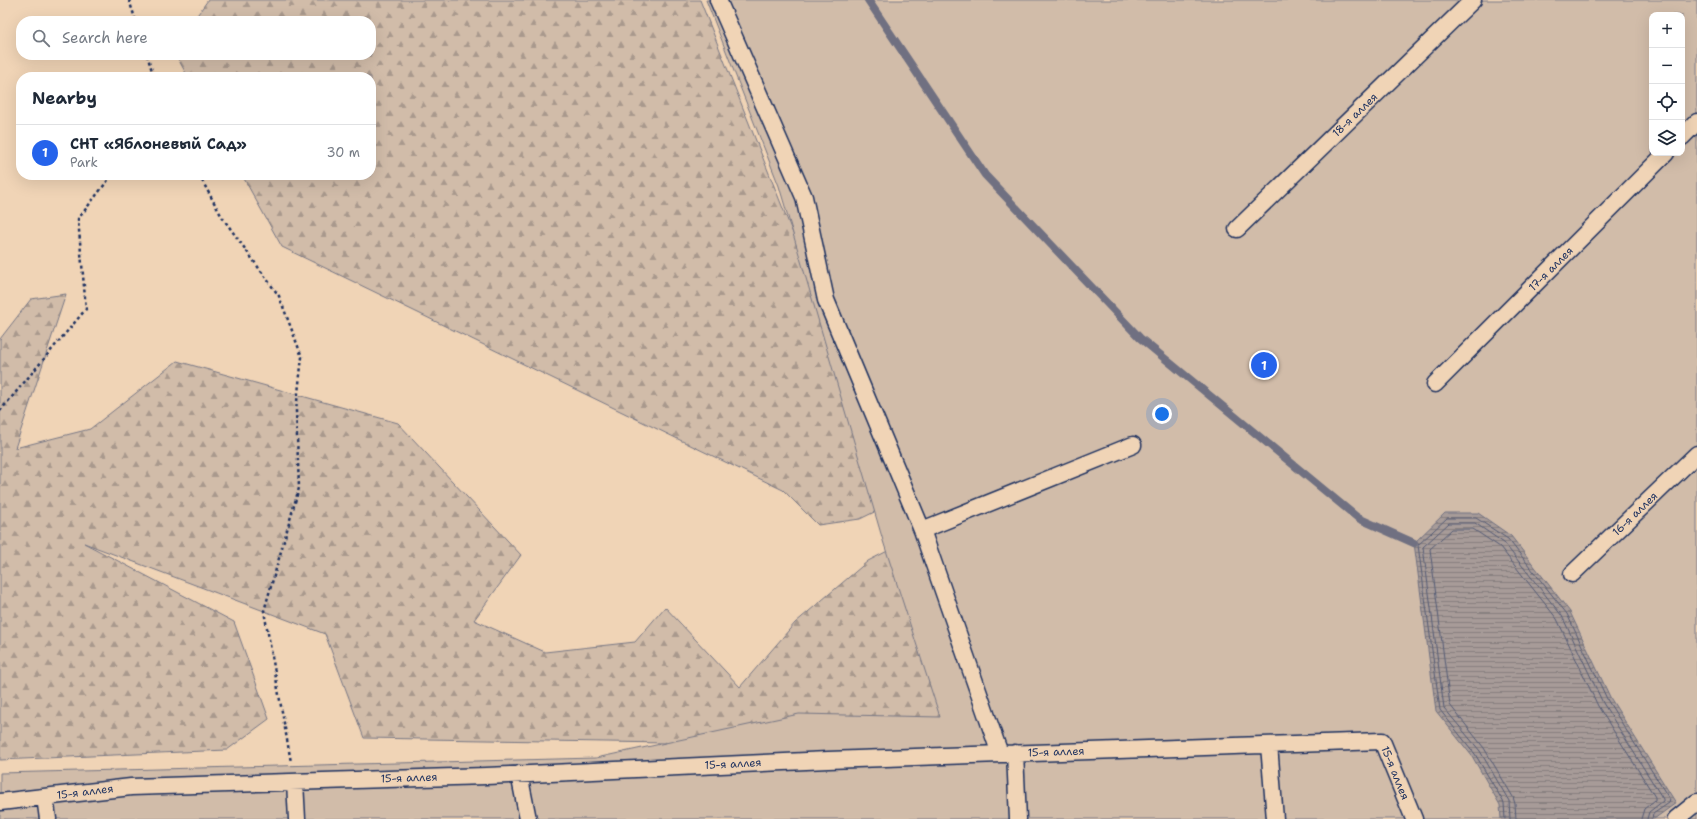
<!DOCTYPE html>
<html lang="en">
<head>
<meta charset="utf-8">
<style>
  body { margin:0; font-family:"Shantell Sans",sans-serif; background:#f6f6f7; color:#1f2937 }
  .controls { position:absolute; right:12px; top:12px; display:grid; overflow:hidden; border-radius:8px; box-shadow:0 4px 16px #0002 }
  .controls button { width:36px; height:36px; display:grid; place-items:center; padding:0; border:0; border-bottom:1px solid #e0e1e3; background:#fff; color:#1f2937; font:20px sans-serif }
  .you { position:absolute; left:1162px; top:414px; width:14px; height:14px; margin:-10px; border:3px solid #fff; border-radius:50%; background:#1a73e8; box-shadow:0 0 0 6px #1a73e833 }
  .badge { display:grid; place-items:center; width:26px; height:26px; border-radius:50%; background:#2563eb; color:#fff; font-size:13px; font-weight:700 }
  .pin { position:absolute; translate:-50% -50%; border:2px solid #fff; box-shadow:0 1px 4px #0006 }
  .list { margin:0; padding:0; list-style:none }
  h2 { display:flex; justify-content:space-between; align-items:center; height:52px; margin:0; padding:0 16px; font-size:17px }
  h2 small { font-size:13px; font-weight:400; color:#747a83 }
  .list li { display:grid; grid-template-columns:26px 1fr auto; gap:12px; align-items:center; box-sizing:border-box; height:56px; padding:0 16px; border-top:1px solid #e0e1e3 }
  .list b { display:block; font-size:15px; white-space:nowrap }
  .list p { margin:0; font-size:13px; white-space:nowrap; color:#747a83 }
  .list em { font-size:13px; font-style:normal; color:#747a83 }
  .icon { flex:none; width:22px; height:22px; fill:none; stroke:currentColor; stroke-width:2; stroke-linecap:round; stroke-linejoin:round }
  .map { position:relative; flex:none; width:1697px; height:819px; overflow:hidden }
  .search { position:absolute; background:#fff; box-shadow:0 4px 16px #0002; left:16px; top:16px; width:360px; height:44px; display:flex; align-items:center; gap:10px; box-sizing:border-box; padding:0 14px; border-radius:16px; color:#747a83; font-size:15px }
  .panel { position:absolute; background:#fff; box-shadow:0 4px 16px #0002; left:16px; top:72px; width:360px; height:108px; border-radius:16px }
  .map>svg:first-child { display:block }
  .forest { fill:url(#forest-firs); stroke:#767684 }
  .garden { fill:#d1bca9; stroke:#767684; fill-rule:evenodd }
  .water { fill:url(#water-rules); stroke:#6f7081 }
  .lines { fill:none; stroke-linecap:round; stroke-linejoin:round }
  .shore { stroke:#535a75; stroke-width:1 }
  .stream { stroke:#6f7081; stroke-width:8 }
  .lane-casing { stroke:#1b2f5e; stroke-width:19 }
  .path { stroke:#1b2f5e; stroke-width:2.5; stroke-dasharray:3 3; stroke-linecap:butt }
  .lane { stroke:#f0d4b6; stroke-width:16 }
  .labels { text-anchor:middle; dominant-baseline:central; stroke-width:3; stroke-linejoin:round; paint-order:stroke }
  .street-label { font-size:11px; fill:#1b2f5e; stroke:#f0d4b6 }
</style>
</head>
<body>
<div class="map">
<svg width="1697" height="819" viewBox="0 0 1697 819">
  <defs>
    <pattern id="forest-firs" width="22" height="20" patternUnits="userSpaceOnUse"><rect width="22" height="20" fill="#d1bca9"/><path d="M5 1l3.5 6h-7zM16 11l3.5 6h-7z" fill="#a9998d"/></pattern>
    <pattern id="water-rules" width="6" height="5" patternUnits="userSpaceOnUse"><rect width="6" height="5" fill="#a79b98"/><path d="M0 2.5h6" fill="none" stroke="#877f7f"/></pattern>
  </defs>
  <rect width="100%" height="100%" fill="#f0d4b6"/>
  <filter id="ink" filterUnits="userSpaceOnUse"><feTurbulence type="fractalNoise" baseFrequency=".025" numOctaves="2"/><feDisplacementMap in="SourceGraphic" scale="8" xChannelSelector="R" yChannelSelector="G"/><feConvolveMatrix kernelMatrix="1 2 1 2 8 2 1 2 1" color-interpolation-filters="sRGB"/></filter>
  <g filter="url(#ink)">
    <!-- forest -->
    <path class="forest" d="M 208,0 L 700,0 L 899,500 L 860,519 L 818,525 L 783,490 L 282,247 L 242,175 L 371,175 L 371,77 L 188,77 L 176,55 L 371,55 L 371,21 L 193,21 Z
      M 66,294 L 15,448 L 90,429 L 177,361 L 398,423 L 521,555 L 474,620 L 545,652 L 635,642 L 665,607 L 740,687 L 795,623 L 868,561 L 911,539 L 951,721 L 727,744 L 364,738 L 325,634 L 84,543 L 234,622 L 269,719 L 227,750 L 0,760 L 0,339 L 31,299 Z"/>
    <!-- garden -->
    <path class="garden" d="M 706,0 L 1697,0 L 1697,819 L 0,819 L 0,773 L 596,758 L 799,714 L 940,717 L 884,544 L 779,186 ZM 1652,15 L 1682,15 L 1682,153 L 1652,153 Z"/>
    <!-- water -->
    <path class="water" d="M 1445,513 L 1478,513 L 1511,536 L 1570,612 L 1611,699 L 1676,803 L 1654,819 L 1501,819 L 1500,805 L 1472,756 L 1436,711 L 1414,543 Z"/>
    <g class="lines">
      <!-- shore -->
      <path class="shore" d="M 1505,819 L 1504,803 L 1475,754 L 1440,710 L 1418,545 L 1447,518 L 1476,518 L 1508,539 L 1567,614 L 1608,701 L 1670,800 L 1669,803 L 1653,814 L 1652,819
        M 1510,819 L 1509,801 L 1480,751 L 1444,708 L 1423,547 L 1449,523 L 1475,523 L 1504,543 L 1562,616 L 1603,703 L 1663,799 L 1663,801 L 1649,812 L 1647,819
        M 1516,819 L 1515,804 L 1513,797 L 1484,748 L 1450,705 L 1430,549 L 1452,529 L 1473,529 L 1500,547 L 1557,619 L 1598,706 L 1655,797 L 1655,800 L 1644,809 L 1641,819"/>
      <!-- stream -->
      <path class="stream" d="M 868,0 L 985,175 L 1140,338 L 1358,518 L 1414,543"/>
      <!-- lane casing -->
      <g class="lane-casing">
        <path id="lane" d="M 718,0 L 804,197 L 826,300 L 922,530 L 1000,754
          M 1682,137 L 1697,122
          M 1237,229 L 1473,0
          M 1435,384 L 1666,153
          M 922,530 L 1133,445
          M 1572,574 L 1697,454
          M 1269,745 L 1275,819
          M 1015,753 L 1018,819
          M 519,774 L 528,819
          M 295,782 L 297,819
          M 45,797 L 48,819
          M 0,802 L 131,787 L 486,776 L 828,760 L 1382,741 L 1414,819
          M 1676,819 L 1697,802"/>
      </g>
      <!-- path -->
      <path class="path" d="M 129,0 L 136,21
        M 147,55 L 154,77
        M 199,175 L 222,217 L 279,296 L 302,357 L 296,411 L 299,488 L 264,611 L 291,762
        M 0,411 L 86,309 L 78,219 L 112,175"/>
      <!-- lane -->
      <use href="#lane" class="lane"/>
    </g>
  </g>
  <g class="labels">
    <!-- street labels -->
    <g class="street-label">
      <text transform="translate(1355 115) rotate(-44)">18-я аллея</text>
      <text transform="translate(1551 269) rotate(-45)">17-я аллея</text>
      <text transform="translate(1635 514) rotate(-44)">16-я аллея</text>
      <text transform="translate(1056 752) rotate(-2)">15-я аллея</text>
      <text transform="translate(733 764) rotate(-3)">15-я аллея</text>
      <text transform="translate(1395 773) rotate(68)">15-я аллея</text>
      <text transform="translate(409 778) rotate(-2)">15-я аллея</text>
      <text transform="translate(85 792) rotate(-7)">15-я аллея</text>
    </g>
  </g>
</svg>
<div class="controls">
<button>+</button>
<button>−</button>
<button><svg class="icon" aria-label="locate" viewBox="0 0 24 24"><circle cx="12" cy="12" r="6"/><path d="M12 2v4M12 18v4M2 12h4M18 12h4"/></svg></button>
<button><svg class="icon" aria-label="layers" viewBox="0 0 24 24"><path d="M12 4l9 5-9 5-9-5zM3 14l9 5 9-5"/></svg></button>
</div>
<div class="you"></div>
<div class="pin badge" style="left:1264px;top:365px">1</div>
<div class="search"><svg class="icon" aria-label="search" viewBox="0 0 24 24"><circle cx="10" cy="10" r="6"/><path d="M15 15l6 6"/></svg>Search here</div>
<section class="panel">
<h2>Nearby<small></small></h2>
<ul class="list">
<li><span class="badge">1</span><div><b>СНТ «Яблоневый Сад»</b><p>Park</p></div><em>30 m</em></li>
</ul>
</section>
</div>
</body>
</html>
